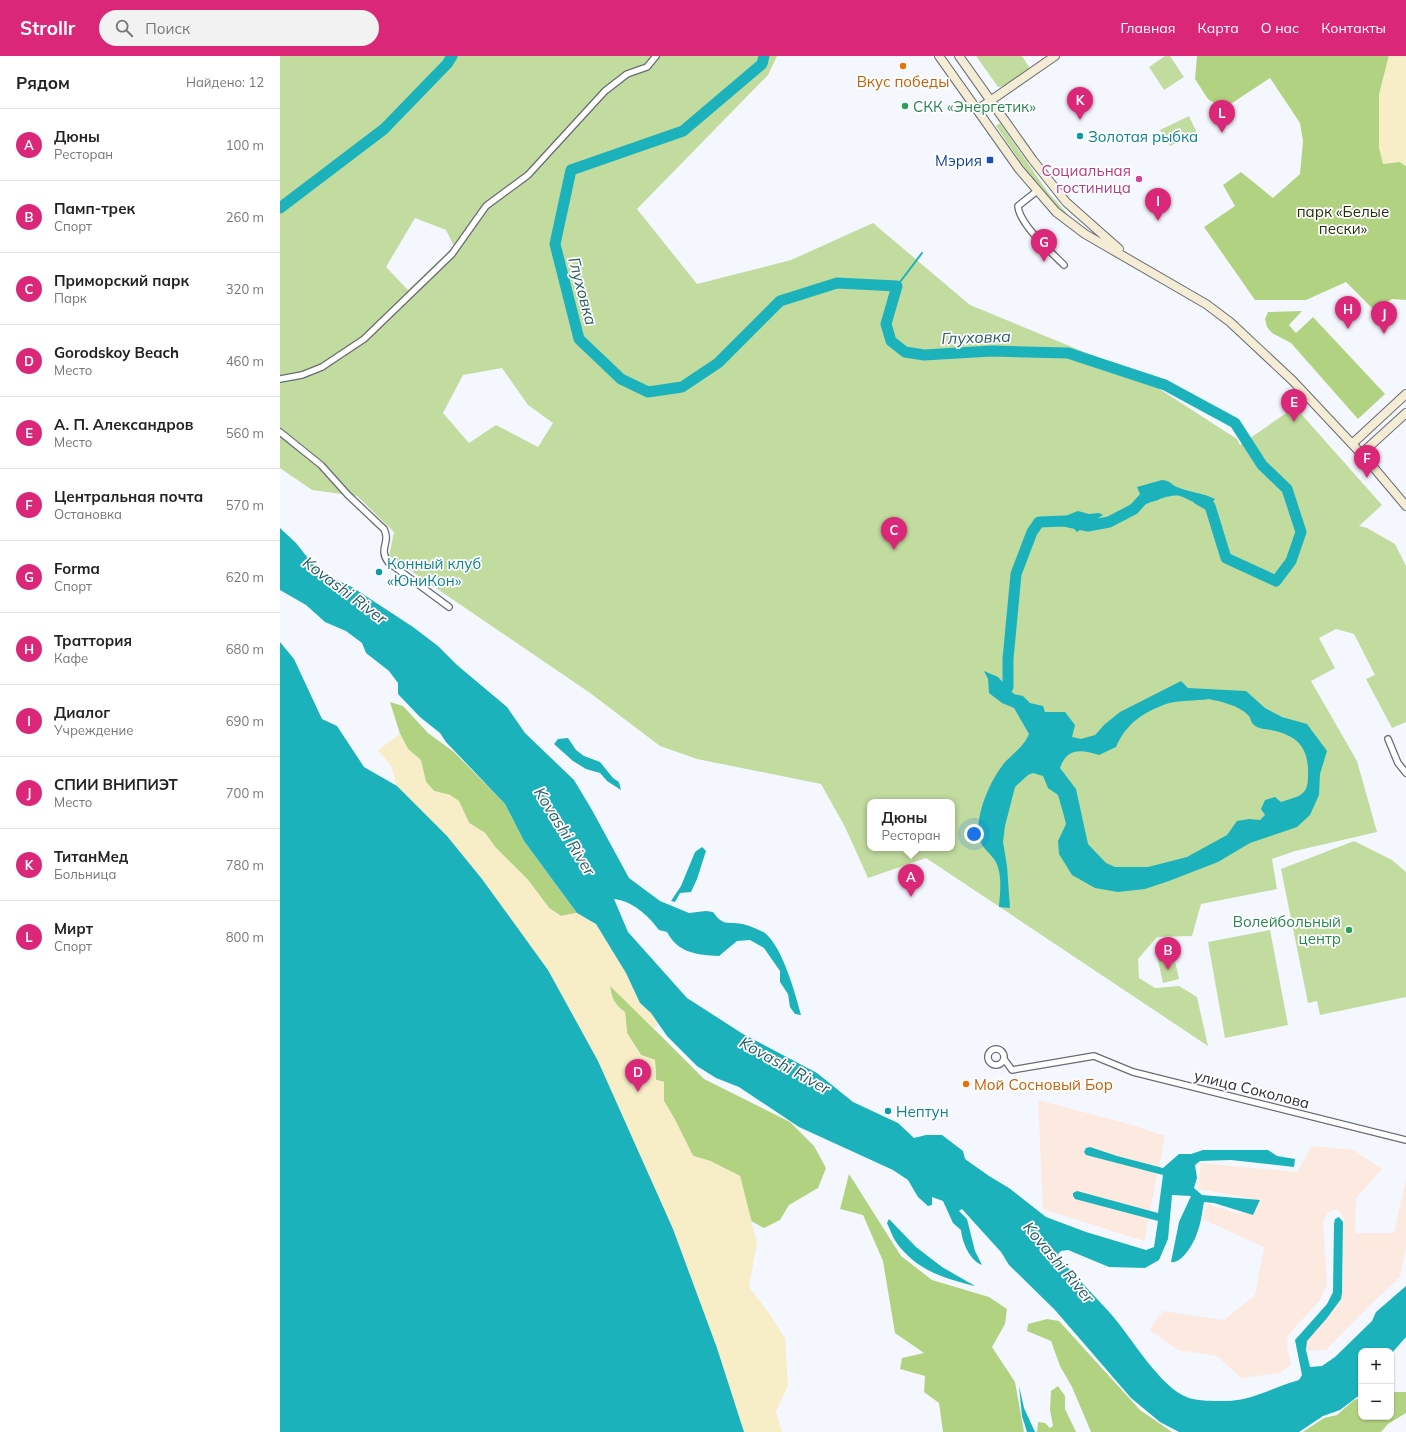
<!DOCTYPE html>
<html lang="ru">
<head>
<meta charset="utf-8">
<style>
  body { margin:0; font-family:Mulish,sans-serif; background:#f2f2f2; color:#222 }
  .controls { position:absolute; right:12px; bottom:12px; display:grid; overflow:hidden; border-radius:8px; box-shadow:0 1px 3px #0004 }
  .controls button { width:36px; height:36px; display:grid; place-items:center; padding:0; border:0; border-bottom:1px solid #e0e0e0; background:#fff; color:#222; font:20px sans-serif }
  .you { position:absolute; left:694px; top:778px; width:14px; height:14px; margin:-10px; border:3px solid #fff; border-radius:50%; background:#1a73e8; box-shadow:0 0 0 6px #1a73e833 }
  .badge { display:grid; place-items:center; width:26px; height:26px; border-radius:50%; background:#db2777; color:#fff; font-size:13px; font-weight:700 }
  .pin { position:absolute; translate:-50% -33px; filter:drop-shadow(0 1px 2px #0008) }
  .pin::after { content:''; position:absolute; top:21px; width:14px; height:12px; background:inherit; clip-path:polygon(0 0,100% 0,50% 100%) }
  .popup { position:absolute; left:587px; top:743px; width:88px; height:52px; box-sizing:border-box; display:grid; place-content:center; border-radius:8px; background:#fff; filter:drop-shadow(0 1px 3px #0005); font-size:13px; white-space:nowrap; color:#767676 }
  .popup b { font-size:15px; color:#222 }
  .popup::after { content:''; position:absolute; left:50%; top:100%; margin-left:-8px; border:8px solid transparent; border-top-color:#fff }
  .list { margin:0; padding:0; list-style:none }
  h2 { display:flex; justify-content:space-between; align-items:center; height:52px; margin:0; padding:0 16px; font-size:17px }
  h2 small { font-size:13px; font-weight:400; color:#767676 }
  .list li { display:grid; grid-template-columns:26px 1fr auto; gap:12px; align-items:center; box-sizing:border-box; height:72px; padding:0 16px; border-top:1px solid #e0e0e0 }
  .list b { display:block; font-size:15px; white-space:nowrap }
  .list p { margin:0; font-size:13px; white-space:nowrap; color:#767676 }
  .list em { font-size:13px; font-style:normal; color:#767676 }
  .icon { flex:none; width:22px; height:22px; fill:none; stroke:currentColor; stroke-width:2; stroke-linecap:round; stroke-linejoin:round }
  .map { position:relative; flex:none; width:1126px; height:1376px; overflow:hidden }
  header { display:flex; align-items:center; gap:24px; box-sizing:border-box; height:56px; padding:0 20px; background:#db2777; color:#fff }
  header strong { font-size:19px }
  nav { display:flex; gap:22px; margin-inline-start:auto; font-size:14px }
  .search { width:280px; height:36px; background:#f2f2f2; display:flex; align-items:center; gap:10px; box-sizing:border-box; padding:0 14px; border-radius:22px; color:#767676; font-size:15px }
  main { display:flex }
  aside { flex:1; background:#fff }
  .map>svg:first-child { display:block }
  .industrial { fill:#fce9e0 }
  .green { fill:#c2dca0; fill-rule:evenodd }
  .forest { fill:#b1d381 }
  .sand { fill:#f7eec8 }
  .water { fill:#1cb2bc; fill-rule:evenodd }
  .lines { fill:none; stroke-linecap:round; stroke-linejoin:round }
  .stream { stroke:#1cb2bc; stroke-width:2 }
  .river { stroke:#1cb2bc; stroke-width:11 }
  .street-casing { stroke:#686b74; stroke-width:8 }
  .secondary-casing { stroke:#686b74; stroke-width:10 }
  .street { stroke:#fff; stroke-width:5.5 }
  .secondary { stroke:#f5ecd5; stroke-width:8 }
  .food-dot { fill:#e8710a; stroke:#fff; stroke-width:1.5 }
  .leisure-dot { fill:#2e9e5b; stroke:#fff; stroke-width:1.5 }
  .culture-dot { fill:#0f9aa8; stroke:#fff; stroke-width:1.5 }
  .transit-dot { fill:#1a4fb4; stroke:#fff; stroke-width:1.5 }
  .hotel-dot { fill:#d1479c; stroke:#fff; stroke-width:1.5 }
  .labels { text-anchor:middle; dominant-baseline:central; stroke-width:3.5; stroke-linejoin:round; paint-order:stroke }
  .food-label { font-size:15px; fill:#c56008; stroke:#fff }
  .leisure-label { font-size:15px; fill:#27864d; stroke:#fff; text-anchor:start }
  .culture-label { font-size:15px; fill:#0d838f; stroke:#fff; text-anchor:start }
  .transit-label { font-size:15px; fill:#164399; stroke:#fff; text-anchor:end }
  .hotel-label { font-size:15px; fill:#b23c85; stroke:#fff; text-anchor:end }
  .park-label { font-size:15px; fill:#23300e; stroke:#fff }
  .street-label { font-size:15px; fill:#2d2e32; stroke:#fff }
  .water-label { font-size:16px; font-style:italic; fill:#285e63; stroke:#fff }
</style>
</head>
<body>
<header>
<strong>Strollr</strong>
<div class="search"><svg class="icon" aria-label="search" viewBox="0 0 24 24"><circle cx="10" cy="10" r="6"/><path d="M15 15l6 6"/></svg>Поиск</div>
<nav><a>Главная</a><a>Карта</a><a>О нас</a><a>Контакты</a></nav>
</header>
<main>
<aside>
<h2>Рядом<small>Найдено: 12</small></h2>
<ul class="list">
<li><span class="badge">A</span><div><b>Дюны</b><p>Ресторан</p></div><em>100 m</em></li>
<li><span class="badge">B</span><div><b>Памп-трек</b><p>Спорт</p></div><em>260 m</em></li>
<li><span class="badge">C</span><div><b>Приморский парк</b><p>Парк</p></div><em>320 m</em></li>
<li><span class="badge">D</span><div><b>Gorodskoy Beach</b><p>Место</p></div><em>460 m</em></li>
<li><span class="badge">E</span><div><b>А. П. Александров</b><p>Место</p></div><em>560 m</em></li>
<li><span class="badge">F</span><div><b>Центральная почта</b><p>Остановка</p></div><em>570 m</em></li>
<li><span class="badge">G</span><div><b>Forma</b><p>Спорт</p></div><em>620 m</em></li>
<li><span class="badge">H</span><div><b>Траттория</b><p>Кафе</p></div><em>680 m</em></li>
<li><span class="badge">I</span><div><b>Диалог</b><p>Учреждение</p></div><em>690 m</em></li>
<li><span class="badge">J</span><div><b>СПИИ ВНИПИЭТ</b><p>Место</p></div><em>700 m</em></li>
<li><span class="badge">K</span><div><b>ТитанМед</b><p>Больница</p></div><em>780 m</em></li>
<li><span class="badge">L</span><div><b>Мирт</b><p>Спорт</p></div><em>800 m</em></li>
</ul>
</aside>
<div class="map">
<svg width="1126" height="1376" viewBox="0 0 1126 1376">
  <rect width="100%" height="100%" fill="#f5f7fe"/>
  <!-- industrial -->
  <path class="industrial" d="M 758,1044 L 856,1070 L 885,1080 L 864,1185 L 763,1153 Z
    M 1032,1090 L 1073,1094 L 1102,1113 L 1076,1142 L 1075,1177 L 1114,1177 L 1126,1122 L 1126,1192 L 1120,1221 L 1084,1255 L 1046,1294 L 1027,1295 L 1026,1280 L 1062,1241 L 1064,1163 L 1058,1153 L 1048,1156 L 1043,1167 L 1047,1228 L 1040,1244 L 1008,1279 L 1007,1291 L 1011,1309 L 1000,1317 L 961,1322 L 937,1300 L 898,1294 L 869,1274 L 883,1255 L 944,1264 L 975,1239 L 984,1191 L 922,1163 L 927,1148 L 961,1158 L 969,1142 L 918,1133 L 921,1107 L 1017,1116 Z"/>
  <!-- green -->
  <path class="green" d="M 0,0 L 497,0 L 488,19 L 357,153 L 417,228 L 511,204 L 593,167 L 690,249 L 853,316 L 957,383 L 960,389 L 1015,351 L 1102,449 L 1079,470 L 1087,472 L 1115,488 L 1126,510 L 1126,666 L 1112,672 L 1086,623 L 1095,619 L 1074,578 L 1056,573 L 1039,582 L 1055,612 L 1031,625 L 1077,705 L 1097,776 L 1015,795 L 992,803 L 997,833 L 921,848 L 912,880 L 877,881 L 858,903 L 859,922 L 875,932 L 899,930 L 917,941 L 928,990 L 646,802 L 588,822 L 565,771 L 541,728 L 417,703 L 380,690 L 310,637 L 109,500 L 114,476 L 77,440 L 32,434 L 0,412 ZM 135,162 L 166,174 L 174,190 L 128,234 L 106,211 ZM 222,312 L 248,349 L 273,367 L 258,391 L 216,369 L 189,387 L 163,357 L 183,319 ZM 590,746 L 672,746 L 672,792 L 590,792 Z
    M 696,0 L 742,0 L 749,11 C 746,19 727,31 718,31 Z
    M 885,0 L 890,0 L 904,21 L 884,34 L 869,11 Z
    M 909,60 L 917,77 L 890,90 L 880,74 Z
    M 720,67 L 767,135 L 791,162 L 806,174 C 765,146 743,110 716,70 Z
    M 1074,785 L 1112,804 L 1126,816 L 1126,941 L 1040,959 L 1037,945 L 1028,947 L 1001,813 Z
    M 990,874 L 1008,969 L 945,982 L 928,886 Z
    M 891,888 L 899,923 L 883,927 L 875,891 Z"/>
  <!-- forest -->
  <path class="forest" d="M 917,0 L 1109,0 L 1099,39 L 1120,106 L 1126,110 L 1126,244 L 1112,243 L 1094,254 L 1066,226 L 1026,244 L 975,244 L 924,171 L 955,150 L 943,129 L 961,116 L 993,142 L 1020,118 L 1023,85 L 1020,67 L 990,22 L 943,53 L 928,43 L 915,23 Z
    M 1022,255 L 1009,269 L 1016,277 L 1033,261 L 1105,338 L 1078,363 L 1011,287 L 992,277 L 987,271 L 985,263 L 988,256 Z
    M 110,646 L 123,650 L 148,677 L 174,696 L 225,748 L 244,785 L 297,857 L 281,860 L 269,852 L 248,824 L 215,791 L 205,777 L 189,767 L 185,758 L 170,739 L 154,735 L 146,726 L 140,704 L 128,693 L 120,678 Z
    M 330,929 L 424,1023 L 510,1066 L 534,1090 L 546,1112 L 538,1132 L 509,1149 L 500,1164 L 484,1172 L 471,1165 L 460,1120 L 430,1105 L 413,1100 L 394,1062 L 384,1045 L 384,1026 L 376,1024 L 375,1004 L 361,999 L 347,977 L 345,957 C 335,949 331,942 330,929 Z
    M 569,1118 L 621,1200 L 652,1224 L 709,1241 L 727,1253 L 725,1268 L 712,1291 L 735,1326 L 744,1376 L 663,1376 L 659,1347 L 644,1336 L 645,1320 L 620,1313 L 622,1302 L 644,1297 L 615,1277 L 603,1205 L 583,1159 L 560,1153 Z
    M 767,1263 L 779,1265 L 860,1354 L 892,1376 L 811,1376 L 792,1331 L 780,1310 L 771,1285 L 747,1275 L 748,1268 Z
    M 778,1330 L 785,1340 L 785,1353 L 796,1376 L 757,1376 L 758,1366 L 765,1367 L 770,1372 L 773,1370 L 770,1354 L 771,1335 Z
    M 1111,1336 L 1126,1336 L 1126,1357 L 1108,1368 L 1101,1376 L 1023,1376 L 1044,1362 L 1057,1359 L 1074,1344 L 1081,1342 L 1081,1361 L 1111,1361 Z"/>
  <!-- sand -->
  <path class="sand" d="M 1109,0 L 1126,0 L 1126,110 L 1120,106 L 1103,108 L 1099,92 L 1099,39 Z
    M 120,678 L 128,693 L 141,704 L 146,726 L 154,735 L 170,739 L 179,745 L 189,767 L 205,777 L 215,791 L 248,824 L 269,852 L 281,860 L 297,857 L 316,868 L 346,917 L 360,947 L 371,957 L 378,967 L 374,973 L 330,930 C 331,942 335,949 345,956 L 347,977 L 361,999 L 375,1004 L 376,1024 L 384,1026 L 384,1045 L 394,1062 L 413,1100 L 430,1105 L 460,1120 L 477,1187 L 469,1231 L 489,1257 L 505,1282 L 508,1330 L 496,1356 L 502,1376 L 464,1376 L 437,1292 L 393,1173 L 318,1005 L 268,914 L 202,823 L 167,780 L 117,730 L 111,710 L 98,694 Z"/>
  <!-- water -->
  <path class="water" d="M 882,424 C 891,425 890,428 897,431 C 909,436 923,437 935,443 L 930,450 C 918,450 911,444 900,440 C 890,437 864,449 854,453 L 864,442 L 860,438 L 857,431 Z
    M 798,455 L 809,458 L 819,457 L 823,459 L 797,476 L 789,467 L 782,470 L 773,464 L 753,467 L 755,462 L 771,461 L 780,462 Z
    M 0,472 L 16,487 L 31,506 L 44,518 L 72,531 L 133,571 L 158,590 L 177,609 L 227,651 L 245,677 L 294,724 L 312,754 L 349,822 L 380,845 L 409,857 L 426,855 L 433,856 C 444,871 446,865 462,868 C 468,869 480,874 485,877 C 503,892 515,937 521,959 L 515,958 L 510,951 L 508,938 L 500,926 L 500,915 L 484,892 L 470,884 L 457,885 L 439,900 C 417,899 398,897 387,876 L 379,874 C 368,859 352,845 334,843 L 348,876 L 407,942 L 463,978 L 537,1017 L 573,1046 L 618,1067 L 634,1082 L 646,1079 L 662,1079 L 683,1095 L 685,1103 L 709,1120 L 729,1132 L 766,1161 L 806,1176 L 866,1194 L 874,1191 L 878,1165 L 795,1143 L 793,1140 L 793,1137 L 797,1135 L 878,1157 L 883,1119 L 806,1099 L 804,1096 L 806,1092 L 810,1091 L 837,1100 L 883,1112 L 899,1098 L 911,1098 L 923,1094 L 988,1094 L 997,1100 L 1015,1103 L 1014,1111 L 951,1104 L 920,1105 L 915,1109 L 917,1122 L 914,1132 L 922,1139 L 980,1144 L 973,1159 L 934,1147 L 924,1146 C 922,1156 921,1168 917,1177 C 914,1187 902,1208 891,1206 L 899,1166 L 911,1140 L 892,1139 L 888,1183 L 879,1204 L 865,1212 L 829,1211 L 788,1194 L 781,1195 L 778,1198 L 779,1202 C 796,1221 814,1239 831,1258 C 851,1281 881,1333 909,1342 C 919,1345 933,1345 943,1345 C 970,1346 993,1331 1019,1324 L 1022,1319 L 1015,1284 L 1047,1248 L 1053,1236 L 1054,1168 L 1055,1163 L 1059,1161 L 1063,1166 L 1062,1237 L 1061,1243 L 1047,1262 L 1027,1285 L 1026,1294 L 1030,1311 L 1042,1310 L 1055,1301 L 1092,1265 L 1096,1256 L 1126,1230 L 1126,1281 L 1111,1298 L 1111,1295 L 1081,1295 L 1081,1338 L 1060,1354 L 1043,1360 L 1019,1376 L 899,1376 L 880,1366 L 851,1342 L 775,1254 L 729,1209 L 721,1196 L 682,1153 L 679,1155 L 687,1163 L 695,1195 L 702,1209 C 690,1205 682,1186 681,1174 L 673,1167 L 663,1145 L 652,1141 L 652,1149 L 648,1150 L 638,1141 L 628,1124 L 613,1114 L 519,1071 L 459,1031 L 436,1022 L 417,1010 L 387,980 L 371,957 L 360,947 L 346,917 L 316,868 L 297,857 L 244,785 L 225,748 L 166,686 L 160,677 L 140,661 L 118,638 L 118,627 L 109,615 L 86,597 L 82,587 L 66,575 L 45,566 L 26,549 L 0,534 Z
    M 0,586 L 14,603 L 42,663 L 57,670 L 84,711 L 117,730 L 167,780 L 202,823 L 268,914 L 318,1005 L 393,1173 L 437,1292 L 464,1376 L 0,1376 Z
    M 704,615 L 718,621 L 734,638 L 743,640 L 750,647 L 763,650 L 765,656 L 785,656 L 795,669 L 792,681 L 801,683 L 815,679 L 825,668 L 840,656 L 901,625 L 908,632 L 966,635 L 985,652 L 1002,661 L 1027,668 L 1047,695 L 1040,718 L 1039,739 L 1030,759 L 1017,771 L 970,787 L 938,806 L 889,825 L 865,833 L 838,836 L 815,832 L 792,819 L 779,798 L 778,785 L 786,768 L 784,760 L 778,739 L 768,732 L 763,720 L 753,717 L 748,719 L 735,731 L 725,770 L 723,786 L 727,810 L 730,852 L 719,851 C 720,836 723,816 714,803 C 708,795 701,791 699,781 C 695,758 711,722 726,705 C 736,695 743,691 749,678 L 734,652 L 722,647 L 709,637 L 708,623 ZM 929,643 C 942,646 958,649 968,659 C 971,662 971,667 974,669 C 978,673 986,673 991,674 C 1019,680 1029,692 1028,720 C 1028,741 1018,740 1001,746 L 995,741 L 985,744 L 981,753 L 985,759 L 980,764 L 969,763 L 957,765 L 947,779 L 907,801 L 868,811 L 835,811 L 826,807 L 808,788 L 796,733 L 780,712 C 787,692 800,693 819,699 L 836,691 C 846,668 862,657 886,648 C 898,644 916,645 929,643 Z
    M 288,682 L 296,694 L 304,700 L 320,706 L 333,722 L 339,726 L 341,734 L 327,725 L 320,717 L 306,713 L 293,705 L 274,688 L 278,683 Z
    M 422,791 L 426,795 L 417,823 L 411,836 L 400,837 L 395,846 L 391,845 L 401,830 L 415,796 Z
    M 609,1163 L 636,1191 L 662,1211 L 695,1230 C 663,1222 636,1214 616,1186 C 612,1180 610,1173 607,1167 Z
    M 739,1330 L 744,1352 L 755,1376 L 747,1376 L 742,1360 Z"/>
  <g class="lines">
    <!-- stream -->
    <path class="stream" d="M 617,230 L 642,197"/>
    <!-- river -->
    <path class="river" d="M 484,0 L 482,8 L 403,75 L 291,114 L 275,188 L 299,283 L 341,323 L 368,336 L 402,331 L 438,307 L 500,245 L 557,227 L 617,230 L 606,268 L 611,285 L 625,296 L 644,299 L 712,295 L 788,297 L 885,329 L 955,367 L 982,409 L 1007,433 L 1021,476 L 1011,505 L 996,525 L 946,502 L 930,450 L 918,443
      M 0,152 L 104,73 L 167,8 L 172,0
      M 728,631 L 728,603 L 736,518 L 752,476 L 759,466 L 784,465 L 808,470 L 829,466 L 854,453 L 864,442 L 876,439"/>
    <!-- street casing -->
    <g class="street-casing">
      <path id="street" d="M 757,135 L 738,150 C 739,168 771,196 784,209
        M 0,323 L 22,319 L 42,311 L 84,283 L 172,198 L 206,150 L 248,119 L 325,35 L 347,18 L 367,11 L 376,0
        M 0,376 L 41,409 L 68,439 L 104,473 C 111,487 98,492 108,506 L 169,551
        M 1108,683 L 1118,707 L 1126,717
        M708 1001a8 8 0 1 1 16 0a8 8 0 1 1-16 0Z
        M 724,1003 L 732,1014 L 814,1000 L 853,1016 L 1126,1084"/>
    </g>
    <!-- secondary casing -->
    <g class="secondary-casing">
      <path id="secondary" d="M 659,0 L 739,113 L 776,156 L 805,178 L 926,248 L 950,266 L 1013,325 L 1089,406 L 1126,450
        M 679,0 L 752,103 L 786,146 L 839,193
        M 697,54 L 775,0
        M 1072,388 L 1126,338
        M 1081,398 L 1126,357"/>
    </g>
    <!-- street -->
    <use href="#street" class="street"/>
    <!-- secondary -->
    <use href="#secondary" class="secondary"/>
  </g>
  <!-- markers -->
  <g class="food-dot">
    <circle cx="623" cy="10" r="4"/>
    <circle cx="686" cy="1028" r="4"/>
  </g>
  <g class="leisure-dot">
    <circle cx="625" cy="50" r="4"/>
    <circle cx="1069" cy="874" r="4"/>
  </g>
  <g class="culture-dot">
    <circle cx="800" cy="80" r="4"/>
    <circle cx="99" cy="516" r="4"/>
    <circle cx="608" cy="1055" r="4"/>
  </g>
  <rect class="transit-dot" x="706" y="100" width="8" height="8" rx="2"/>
  <circle class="hotel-dot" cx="859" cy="123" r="4"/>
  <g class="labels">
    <!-- food labels -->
    <g class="food-label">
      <text x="623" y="25">Вкус победы</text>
      <text x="694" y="1028" text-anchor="start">Мой Сосновый Бор</text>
    </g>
    <!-- leisure labels -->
    <g class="leisure-label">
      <text x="633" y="50">СКК «Энергетик»</text>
      <text x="1061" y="865" text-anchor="end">Волейбольный<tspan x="1061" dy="17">центр</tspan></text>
    </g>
    <!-- culture labels -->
    <g class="culture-label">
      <text x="808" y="80">Золотая рыбка</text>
      <text x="107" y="507">Конный клуб<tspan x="107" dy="17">«ЮниКон»</tspan></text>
      <text x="616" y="1055">Нептун</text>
    </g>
    <!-- transit labels -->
    <g class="transit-label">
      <text x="702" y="104">Мэрия</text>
    </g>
    <!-- hotel labels -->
    <g class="hotel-label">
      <text x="851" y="114">Социальная<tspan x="851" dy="17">гостиница</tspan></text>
    </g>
    <!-- park labels -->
    <g class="park-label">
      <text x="1063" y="155">парк «Белые<tspan x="1063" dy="17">пески»</tspan></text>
    </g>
    <!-- street labels -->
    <g class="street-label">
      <text transform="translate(972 1033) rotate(14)">улица Соколова</text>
    </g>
    <!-- water labels -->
    <g class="water-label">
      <text transform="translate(303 235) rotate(75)">Глуховка</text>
      <text transform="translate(696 281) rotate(-2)">Глуховка</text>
      <text transform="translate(65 534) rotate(37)">Kovashi River</text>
      <text transform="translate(285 775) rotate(58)">Kovashi River</text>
      <text transform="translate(505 1009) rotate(29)">Kovashi River</text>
      <text transform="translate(779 1206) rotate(50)">Kovashi River</text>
    </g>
  </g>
</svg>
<div class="controls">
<button>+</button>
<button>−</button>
</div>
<div class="you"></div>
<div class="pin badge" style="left:631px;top:841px">A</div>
<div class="popup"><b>Дюны</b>Ресторан</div>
<div class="pin badge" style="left:888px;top:914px">B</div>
<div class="pin badge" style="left:614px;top:494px">C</div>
<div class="pin badge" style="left:358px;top:1036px">D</div>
<div class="pin badge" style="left:1014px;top:366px">E</div>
<div class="pin badge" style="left:1087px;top:422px">F</div>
<div class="pin badge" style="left:764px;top:206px">G</div>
<div class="pin badge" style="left:1068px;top:273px">H</div>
<div class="pin badge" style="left:878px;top:165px">I</div>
<div class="pin badge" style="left:1104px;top:278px">J</div>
<div class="pin badge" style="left:800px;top:64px">K</div>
<div class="pin badge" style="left:942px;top:77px">L</div>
</div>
</main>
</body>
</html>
